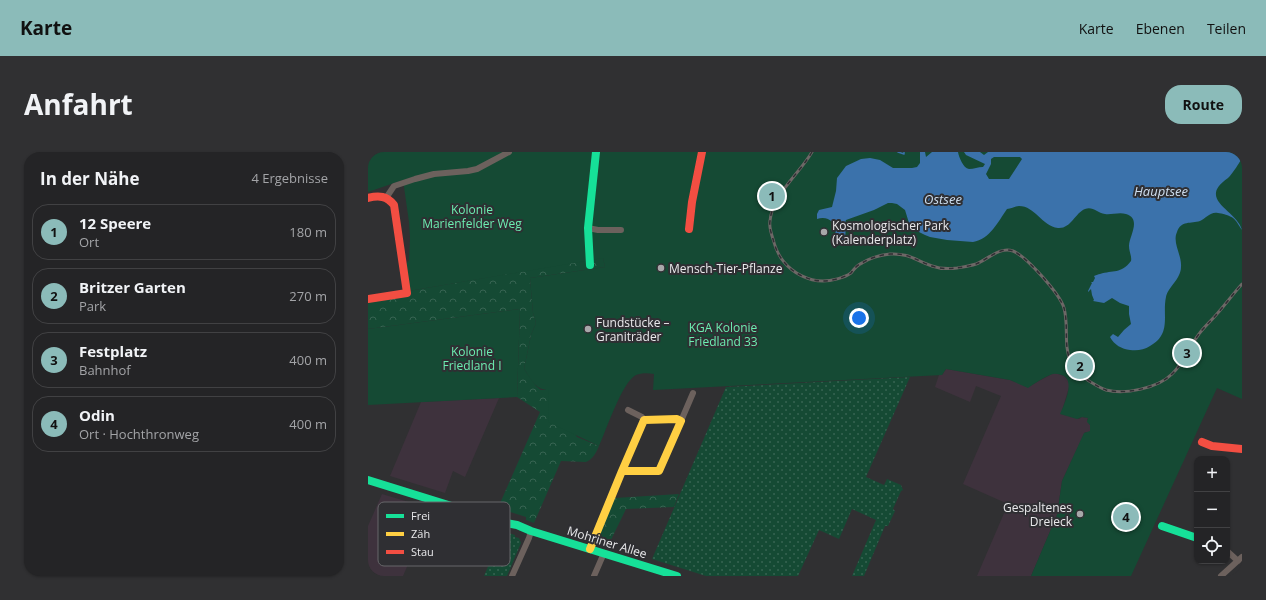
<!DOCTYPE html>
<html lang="de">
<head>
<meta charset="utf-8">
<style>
  body { margin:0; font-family:"Open Sans",sans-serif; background:#303032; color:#f1f3f6 }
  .controls { position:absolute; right:12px; bottom:12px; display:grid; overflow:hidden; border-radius:8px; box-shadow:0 1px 3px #0004 }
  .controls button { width:36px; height:36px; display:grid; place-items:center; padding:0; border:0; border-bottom:1px solid #414143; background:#242426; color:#f1f3f6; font:20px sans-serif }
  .you { position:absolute; left:491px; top:166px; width:14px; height:14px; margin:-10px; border:3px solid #fff; border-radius:50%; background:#1a73e8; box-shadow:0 0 0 6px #1a73e833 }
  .badge { display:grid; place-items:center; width:26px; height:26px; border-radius:50%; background:#8bbbb9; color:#111; font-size:13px; font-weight:700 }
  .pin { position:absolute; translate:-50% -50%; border:2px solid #fff; box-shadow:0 1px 4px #0006 }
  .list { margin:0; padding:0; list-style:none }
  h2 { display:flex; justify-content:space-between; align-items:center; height:52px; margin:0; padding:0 16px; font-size:17px }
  h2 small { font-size:13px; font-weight:400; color:#a3a4a7 }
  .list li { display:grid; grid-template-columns:26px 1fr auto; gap:12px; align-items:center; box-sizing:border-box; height:56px; margin:0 8px 8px; padding:0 8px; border:1px solid #414143; border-radius:16px }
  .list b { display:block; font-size:15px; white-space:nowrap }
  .list p { margin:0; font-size:13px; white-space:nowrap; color:#a3a4a7 }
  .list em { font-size:13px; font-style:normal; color:#a3a4a7 }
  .icon { flex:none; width:22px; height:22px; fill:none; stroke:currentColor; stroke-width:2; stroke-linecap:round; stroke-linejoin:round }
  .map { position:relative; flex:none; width:874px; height:424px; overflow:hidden; border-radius:16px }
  header { display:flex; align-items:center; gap:24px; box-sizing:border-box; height:56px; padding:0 20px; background:#8bbbb9; color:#111 }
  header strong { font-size:19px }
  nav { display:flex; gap:22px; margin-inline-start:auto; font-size:14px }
  .intro { display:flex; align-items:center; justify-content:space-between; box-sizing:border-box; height:96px; padding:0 24px }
  h1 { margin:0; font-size:28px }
  .button { padding:10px 18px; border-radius:16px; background:#8bbbb9; color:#111; font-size:14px; font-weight:700 }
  main { display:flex; gap:24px; padding:0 24px }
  aside { flex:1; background:#242426; border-radius:16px; box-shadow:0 1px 3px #0004 }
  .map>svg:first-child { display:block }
  .commercial { fill:#3e323d }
  .grass { fill:url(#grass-dots) }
  .park { fill:url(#park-crowns) }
  .garden { fill:#154a34 }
  .water { fill:#3b72ab; fill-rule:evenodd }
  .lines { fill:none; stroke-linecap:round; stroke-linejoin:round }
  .stream { stroke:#3b72ab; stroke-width:1.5 }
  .street { stroke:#6c615d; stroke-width:6 }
  .fast { stroke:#16e098; stroke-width:8 }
  .slow { stroke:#ffcf43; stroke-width:8 }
  .jam { stroke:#f24e42; stroke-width:8 }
  .rail-casing { stroke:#6d6766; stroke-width:3 }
  .rail { stroke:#2f2f33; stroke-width:1.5; stroke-dasharray:4.5; stroke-linecap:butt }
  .poi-dot { fill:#a8a8aa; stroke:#2f2f33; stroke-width:1.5 }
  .labels { text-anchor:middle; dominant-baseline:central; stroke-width:4; stroke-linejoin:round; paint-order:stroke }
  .park-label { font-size:12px; fill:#6ceeb1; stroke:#2f2f33 }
  .poi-label { font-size:12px; fill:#e9e9eb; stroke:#2f2f33; text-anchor:start }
  .street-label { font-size:12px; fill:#e9e9eb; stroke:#2f2f33 }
  .water-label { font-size:13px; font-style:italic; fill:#cedeef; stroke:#2f2f33 }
  .key { fill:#2f2f33; stroke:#67676a; stroke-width:1 }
  .key-label { font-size:11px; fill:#e9e9eb }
</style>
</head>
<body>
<header>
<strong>Karte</strong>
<nav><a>Karte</a><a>Ebenen</a><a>Teilen</a></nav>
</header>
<div class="intro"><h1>Anfahrt</h1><a class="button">Route</a></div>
<main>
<aside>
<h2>In der Nähe<small>4 Ergebnisse</small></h2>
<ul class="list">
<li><span class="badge">1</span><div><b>12 Speere</b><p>Ort</p></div><em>180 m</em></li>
<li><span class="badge">2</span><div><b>Britzer Garten</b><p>Park</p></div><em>270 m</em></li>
<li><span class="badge">3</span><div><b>Festplatz</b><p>Bahnhof</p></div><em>400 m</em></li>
<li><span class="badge">4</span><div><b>Odin</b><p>Ort · Hochthronweg</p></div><em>400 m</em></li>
</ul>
</aside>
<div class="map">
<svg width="874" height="424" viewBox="0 0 874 424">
  <defs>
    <pattern id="grass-dots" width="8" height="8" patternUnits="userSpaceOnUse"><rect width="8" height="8" fill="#154a34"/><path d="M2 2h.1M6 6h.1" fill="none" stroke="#376452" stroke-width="1.8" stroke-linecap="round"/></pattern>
    <pattern id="park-crowns" width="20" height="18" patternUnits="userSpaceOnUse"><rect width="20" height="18" fill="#154a34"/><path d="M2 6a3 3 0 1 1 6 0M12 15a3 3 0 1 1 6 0" fill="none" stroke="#376452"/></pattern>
  </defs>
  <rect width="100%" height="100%" fill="#303032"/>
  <!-- commercial -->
  <path class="commercial" d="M 578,217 L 642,228 L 660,235 L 682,223 L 687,221 L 696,224 L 701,229 L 701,235 L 693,262 L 711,267 L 714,265 L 720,266 L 719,268 L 722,273 L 722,280 L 717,280 L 694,329 L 689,363 L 663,424 L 609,424 L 640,352 L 595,332 L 633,244 L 608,234 L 602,250 L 567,235 L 571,223 L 574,223 Z
    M 131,246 L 97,325 L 85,319 L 77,341 L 22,324 L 53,250 Z
    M 14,342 L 64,357 L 35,424 L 0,424 L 0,374 Z"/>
  <!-- grass -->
  <path class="grass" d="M 542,225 L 498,325 L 516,333 L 519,327 L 533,333 L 535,338 L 533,339 L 525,357 L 527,359 L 520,374 L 517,374 L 496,424 L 484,424 L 508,368 L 484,357 L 471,387 L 451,378 L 430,424 L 338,424 L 284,407 L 358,235 Z
    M 135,379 L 147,383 L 147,385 L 151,386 L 153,391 L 139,424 L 116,424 Z"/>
  <!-- park -->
  <path class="park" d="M 235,105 L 237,115 L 162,126 L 165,161 L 168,171 L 163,183 L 156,217 L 168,234 L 173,238 L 181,238 L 209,285 L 231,294 C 228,301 225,307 218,310 L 193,309 L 166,371 L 158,368 L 158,365 L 130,356 L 172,260 L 149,245 L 152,157 L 0,177 L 0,149 L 41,139 Z
    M 311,342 L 306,355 L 258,357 L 240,394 L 228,390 L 247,346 Z"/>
  <!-- garden -->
  <path class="garden" d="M 0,0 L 874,0 L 874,247 L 849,236 L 763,424 L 663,424 L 689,363 L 694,329 L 716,281 L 722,279 L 722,273 L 719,270 L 720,266 L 714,265 L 709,267 L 692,262 C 696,253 708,228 694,223 C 690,222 686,221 682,223 C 675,226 667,231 660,236 L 642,228 L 578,217 L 574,223 L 285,238 L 286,222 C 280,221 273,221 268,223 C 254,230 238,279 231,294 L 180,270 L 181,238 C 167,238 164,228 156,217 L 163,183 L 168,171 L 165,161 L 162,126 L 237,115 L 235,106 L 41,139 L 37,113 L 41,108 L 42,86 L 41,70 L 35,28 L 0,40 Z
    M 152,157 L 149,245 L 0,253 L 0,177 Z"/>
  <!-- water -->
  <path class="water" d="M 552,0 L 557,0 L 558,5 L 564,0 L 590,0 C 591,5 595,16 601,17 C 606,17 610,15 615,15 L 617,12 L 598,3 L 596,0 L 612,0 L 616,3 L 620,0 L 874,0 C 874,1 874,5 874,6 C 872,10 863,24 860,26 C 828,48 869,58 874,78 C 871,74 868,68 865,66 C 863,64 853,61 850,61 C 843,59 838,66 832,69 C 823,72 813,68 809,80 C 804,91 814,103 813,115 C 813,127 800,135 798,145 C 794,163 804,182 782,194 C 776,198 769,199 762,198 C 754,197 746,193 742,185 L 745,182 L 750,185 L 756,178 L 763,172 L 761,162 L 761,154 L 752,151 L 744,146 L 736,151 L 725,149 L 726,148 L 724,143 L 723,137 L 720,140 L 720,139 L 724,131 L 723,130 L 725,130 L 727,126 L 726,124 C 729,123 730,122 732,122 C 745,118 753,122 763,109 C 764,104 761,100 761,94 C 761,84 774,67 758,62 C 751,60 743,63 737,62 C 729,61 725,54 717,57 C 707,61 703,77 690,76 C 674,74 667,54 651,54 C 647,54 643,57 639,57 C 630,70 622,87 605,90 L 579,88 L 562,85 L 557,83 L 551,80 L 541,71 L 537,58 L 529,52 L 524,51 L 520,51 L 506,58 L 478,68 C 475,75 481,80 474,90 L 467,84 C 470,72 461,63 449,67 L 449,62 L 451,58 L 464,55 L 468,39 L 469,26 L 478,14 L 493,7 L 502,6 L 512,8 L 525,16 L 544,16 L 549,15 L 552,11 ZM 626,5 L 652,5 L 654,7 L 641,27 L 621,27 L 618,22 L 623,12 L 623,7 Z"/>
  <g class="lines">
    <!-- stream -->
    <path class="stream" d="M 530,0 L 536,2 L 536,0"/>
    <!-- street -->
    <path class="street" d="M 18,46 L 26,34 L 47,27 L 66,22 L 100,19 L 109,17 L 141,0
      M 220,76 L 230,78 L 253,78
      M 260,258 L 274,265 L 276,268
      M 313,269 L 325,241
      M 859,399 L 870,409
      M 144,424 L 161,386 L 163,379
      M 226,424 L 236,401
      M 853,424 L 874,405"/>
    <!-- fast -->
    <path class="fast" d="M 222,113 L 220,76 L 228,0
      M 0,328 L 138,371 L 149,373 L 163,379 L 309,424
      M 794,374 L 829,386"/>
    <!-- slow -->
    <path class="slow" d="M 222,397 L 254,319 L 291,319 L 313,269 L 309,267 L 276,268 L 254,319"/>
    <!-- jam -->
    <path class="jam" d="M 0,46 C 11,43 19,44 26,53 L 39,141 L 0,147
      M 321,77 L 324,50 L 334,0
      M 834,290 L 844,294 L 874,297"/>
    <!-- rail casing -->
    <g class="rail-casing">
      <path id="rail" d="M 444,0 C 432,21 404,43 402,69 C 401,74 403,81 405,87 C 407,95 410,103 416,110 C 425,121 440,129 455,129 C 463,129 476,126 483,121 C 486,117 489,113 494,111 C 502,106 512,103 522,102 C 541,101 547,108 564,114 C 572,117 581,117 589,116 C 595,115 602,114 608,112 C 619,108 632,94 645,99 C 658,104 692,142 696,156 C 701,174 695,193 703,211 C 707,219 714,224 721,229 C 726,232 732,236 738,238 C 757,243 790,236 804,222 C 816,211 821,195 831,182 C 836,175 842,170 848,163 C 857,153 865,142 874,132"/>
    </g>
    <!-- rail -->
    <use href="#rail" class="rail"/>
  </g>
  <!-- markers -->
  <g class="poi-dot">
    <circle cx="456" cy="80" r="4"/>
    <circle cx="293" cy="116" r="4"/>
    <circle cx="220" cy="177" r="4"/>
    <circle cx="712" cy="362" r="4"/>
  </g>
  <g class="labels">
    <!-- park labels -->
    <g class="park-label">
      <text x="104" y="57">Kolonie<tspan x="104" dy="14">Marienfelder Weg</tspan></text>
      <text x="355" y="175">KGA Kolonie<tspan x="355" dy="14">Friedland 33</tspan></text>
      <text x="104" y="199">Kolonie<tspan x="104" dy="14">Friedland I</tspan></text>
    </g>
    <!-- poi labels -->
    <g class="poi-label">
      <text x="464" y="73">Kosmologischer Park<tspan x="464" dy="14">(Kalenderplatz)</tspan></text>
      <text x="301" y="116">Mensch-Tier-Pflanze</text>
      <text x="228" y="170">Fundstücke –<tspan x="228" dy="14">Graniträder</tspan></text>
      <text x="704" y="355" text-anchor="end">Gespaltenes<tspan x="704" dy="14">Dreieck</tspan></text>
    </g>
    <!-- street labels -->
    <g class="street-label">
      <text transform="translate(239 390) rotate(17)">Mohriner Allee</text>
    </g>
    <!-- water labels -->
    <g class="water-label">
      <text x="793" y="39">Hauptsee</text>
      <text x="575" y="47">Ostsee</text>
    </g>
  </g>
  <!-- legend -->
  <rect x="10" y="350" width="132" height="64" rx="6" class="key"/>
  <rect x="18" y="362" width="18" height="4" fill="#16e098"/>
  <rect x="18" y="380" width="18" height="4" fill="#ffcf43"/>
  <rect x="18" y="398" width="18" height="4" fill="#f24e42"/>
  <g class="key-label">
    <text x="43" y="368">Frei</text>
    <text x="43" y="386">Zäh</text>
    <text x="43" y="404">Stau</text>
  </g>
</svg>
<div class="controls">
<button>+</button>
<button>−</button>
<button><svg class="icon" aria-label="locate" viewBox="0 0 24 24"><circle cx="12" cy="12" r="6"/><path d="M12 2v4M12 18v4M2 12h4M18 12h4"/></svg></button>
</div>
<div class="you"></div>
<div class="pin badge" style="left:404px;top:44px">1</div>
<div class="pin badge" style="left:712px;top:214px">2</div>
<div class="pin badge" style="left:819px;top:201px">3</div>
<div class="pin badge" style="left:758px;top:365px">4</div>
</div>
</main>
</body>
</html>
